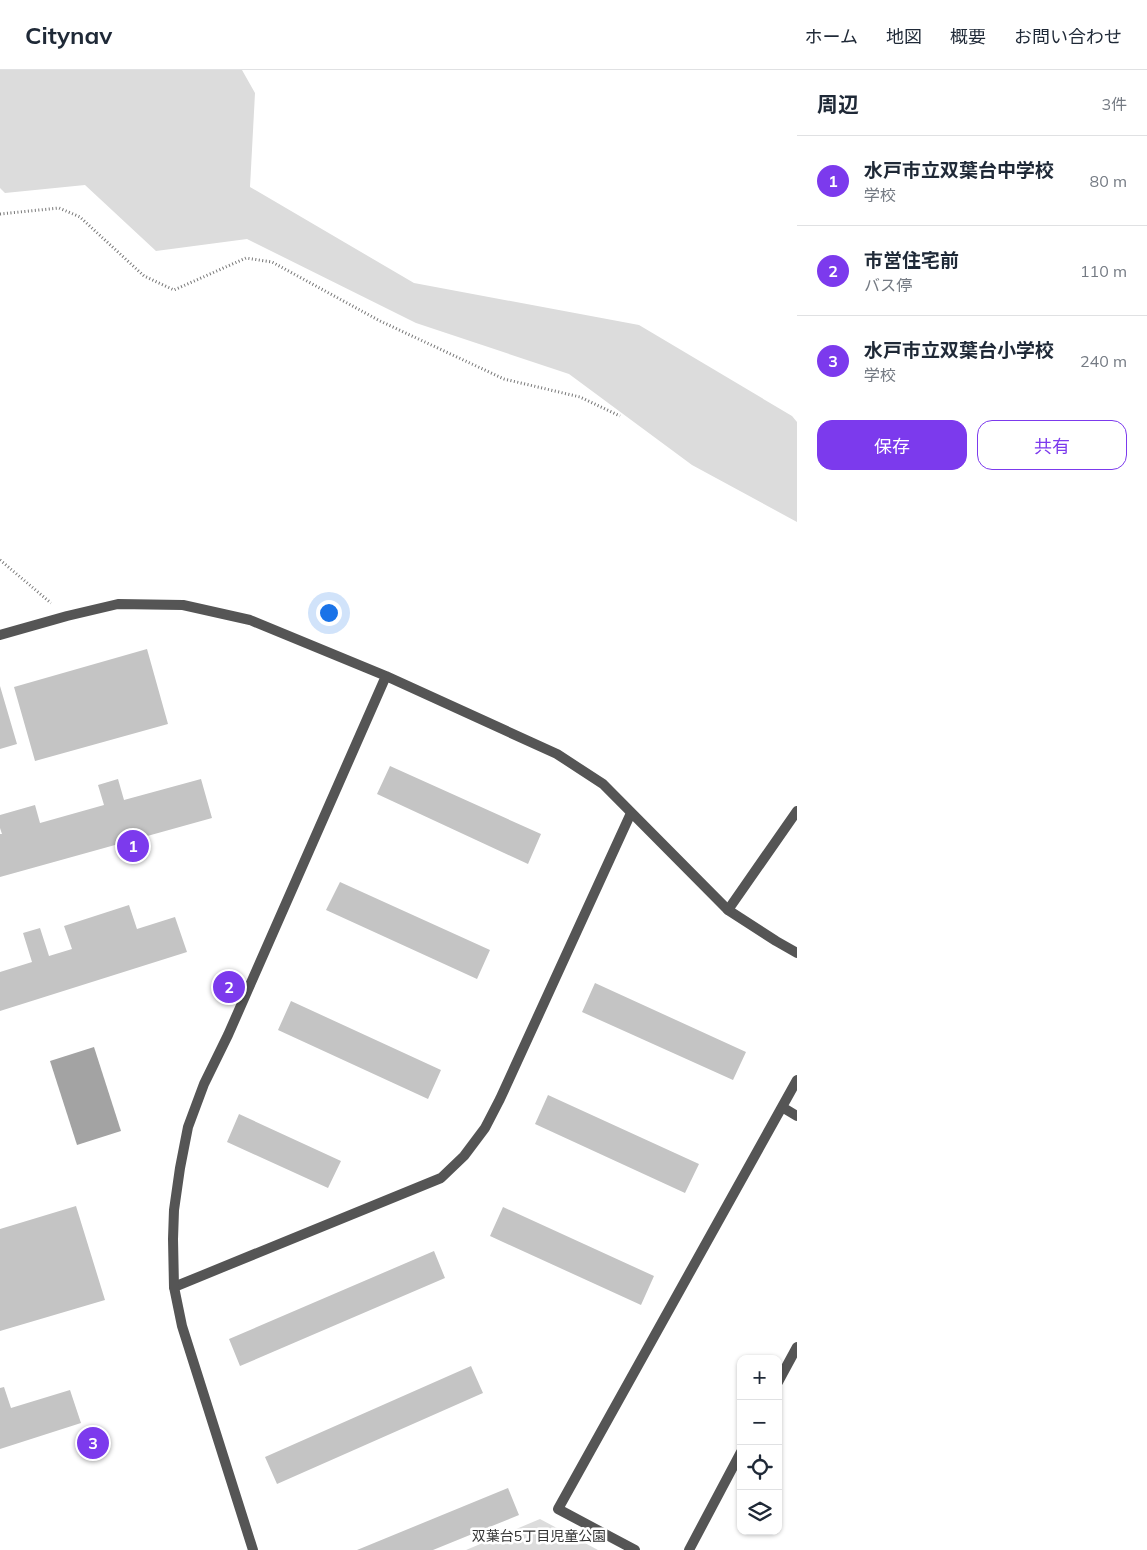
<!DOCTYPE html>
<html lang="ja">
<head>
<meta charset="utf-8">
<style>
  body { margin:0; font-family:Mulish,"Noto Sans JP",sans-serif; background:#f2f2f3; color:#1f2937 }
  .controls { position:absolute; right:15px; bottom:15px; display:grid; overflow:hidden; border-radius:10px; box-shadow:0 1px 4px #0004 }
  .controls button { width:45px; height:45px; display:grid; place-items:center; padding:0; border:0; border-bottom:1px solid #e0e1e3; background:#fff; color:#1f2937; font:25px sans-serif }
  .you { position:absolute; left:328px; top:542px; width:18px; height:18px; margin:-12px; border:4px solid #fff; border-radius:50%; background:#1a73e8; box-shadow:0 0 0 8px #1a73e833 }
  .badge { display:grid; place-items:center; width:32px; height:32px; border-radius:50%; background:#7c3aed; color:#fff; font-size:16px; font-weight:700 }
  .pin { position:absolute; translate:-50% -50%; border:2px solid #fff; box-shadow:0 1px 5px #0006 }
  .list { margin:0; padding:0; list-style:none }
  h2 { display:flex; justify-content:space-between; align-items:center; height:65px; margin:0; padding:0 20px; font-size:21px }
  h2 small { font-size:16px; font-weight:400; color:#747a83 }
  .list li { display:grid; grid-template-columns:32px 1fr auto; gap:15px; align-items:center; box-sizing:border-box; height:90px; padding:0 20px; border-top:1px solid #e0e1e3 }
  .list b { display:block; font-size:19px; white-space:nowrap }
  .list p { margin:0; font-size:16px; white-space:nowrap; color:#747a83 }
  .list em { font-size:16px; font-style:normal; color:#747a83 }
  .actions { display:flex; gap:10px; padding:15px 20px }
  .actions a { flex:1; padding:11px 0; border:1px solid #7c3aed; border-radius:15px; text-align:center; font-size:18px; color:#7c3aed }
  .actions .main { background:#7c3aed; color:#fff }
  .icon { flex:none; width:28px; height:28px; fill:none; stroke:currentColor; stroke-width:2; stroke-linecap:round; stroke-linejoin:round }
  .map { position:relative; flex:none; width:797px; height:1480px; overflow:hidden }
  header { display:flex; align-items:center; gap:30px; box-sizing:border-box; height:70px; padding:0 25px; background:#fff; border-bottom:1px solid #e0e1e3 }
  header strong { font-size:24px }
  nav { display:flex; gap:28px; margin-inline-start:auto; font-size:18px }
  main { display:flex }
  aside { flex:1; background:#fff }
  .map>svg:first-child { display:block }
  .green { fill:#dcdcdc }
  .water { fill:#a3a3a3 }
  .building { fill:#c4c4c4 }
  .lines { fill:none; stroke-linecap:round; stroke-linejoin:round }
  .path { stroke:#777; stroke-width:3; stroke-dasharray:1 2.5; stroke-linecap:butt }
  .minor { stroke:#555; stroke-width:10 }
  .tertiary { stroke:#555; stroke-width:10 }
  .labels { text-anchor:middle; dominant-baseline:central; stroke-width:5; stroke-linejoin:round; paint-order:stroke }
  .park-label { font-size:14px; fill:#333; stroke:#fff }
</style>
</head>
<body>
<header>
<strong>Citynav</strong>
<nav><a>ホーム</a><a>地図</a><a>概要</a><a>お問い合わせ</a></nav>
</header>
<main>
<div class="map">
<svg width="797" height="1480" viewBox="0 0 797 1480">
  <rect width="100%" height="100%" fill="#fff"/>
  <!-- green -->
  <path class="green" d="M 0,0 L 242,0 L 255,23 L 250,117 L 414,213 L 639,255 L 792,346 L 797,352 L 797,452 L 692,395 L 569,304 L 416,253 L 247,169 L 156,181 L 85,115 L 5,123 L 0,118 Z
    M 540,1449 L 598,1480 L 466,1480 Z"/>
  <!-- water -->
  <path class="water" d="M 94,977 L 121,1061 L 77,1075 L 50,991 Z"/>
  <!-- building -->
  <path class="building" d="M 147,579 L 168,654 L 35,691 L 14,617 Z
    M 0,616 L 17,674 L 0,679 Z
    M 390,696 L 541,764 L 528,794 L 377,724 Z
    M 118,709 L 124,730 L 201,709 L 212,748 L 0,807 L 0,764 L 2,764 L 0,758 L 0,745 L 35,735 L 40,753 L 104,735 L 98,715 Z
    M 340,812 L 490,880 L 477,909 L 326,840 Z
    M 129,835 L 137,859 L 175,847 L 187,882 L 0,941 L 0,902 L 32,892 L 23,863 L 40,858 L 49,886 L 72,879 L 64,856 Z
    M 595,913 L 746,982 L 733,1010 L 582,942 Z
    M 291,931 L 441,1000 L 428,1029 L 278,960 Z
    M 548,1025 L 699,1094 L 685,1123 L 535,1054 Z
    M 239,1044 L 341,1091 L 328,1118 L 227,1072 Z
    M 76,1136 L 105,1230 L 0,1261 L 0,1159 Z
    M 503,1137 L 654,1206 L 641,1235 L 490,1166 Z
    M 434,1181 L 445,1208 L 240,1296 L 229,1269 Z
    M 471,1296 L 483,1323 L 277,1414 L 265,1387 Z
    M 4,1317 L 11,1338 L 70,1320 L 81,1353 L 0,1379 L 0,1318 Z
    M 508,1418 L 519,1445 L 433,1480 L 357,1480 Z"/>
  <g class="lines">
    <!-- path -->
    <path class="path" d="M 0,144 L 59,138 L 80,147 L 144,206 L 174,220 L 246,188 L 272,192 L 380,251 L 504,309 L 580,327 L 620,346
      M 0,490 L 51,533"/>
    <!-- minor -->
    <path class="minor" d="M 728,840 L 797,741
      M 782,1037 L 797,1046
      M 174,1217 L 441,1108 L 464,1086 L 485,1058 L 500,1029 L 631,743
      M 778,1312 L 797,1277
      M 635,1480 L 558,1439 L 797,1010
      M 689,1480 L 741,1382"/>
    <!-- tertiary -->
    <path class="tertiary" d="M 0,565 L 67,546 L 118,534 L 183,535 L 250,550 L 386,606 L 557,684 L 603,714 L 728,840 L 776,871 L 797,883
      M 253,1480 L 182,1256 L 174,1217 L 173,1169 L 174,1140 L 180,1098 L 188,1057 L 204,1014 L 228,965 L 386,606"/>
  </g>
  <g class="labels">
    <!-- park labels -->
    <g class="park-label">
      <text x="539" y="1466">双葉台5丁目児童公園</text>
    </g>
  </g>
</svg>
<div class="controls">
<button>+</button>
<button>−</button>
<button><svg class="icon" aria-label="locate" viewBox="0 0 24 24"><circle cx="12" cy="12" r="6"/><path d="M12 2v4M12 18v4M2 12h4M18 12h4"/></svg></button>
<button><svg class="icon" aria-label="layers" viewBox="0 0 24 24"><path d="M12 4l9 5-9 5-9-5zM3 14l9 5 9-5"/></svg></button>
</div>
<div class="you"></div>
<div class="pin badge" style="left:133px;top:776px">1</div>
<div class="pin badge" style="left:229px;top:917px">2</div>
<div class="pin badge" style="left:93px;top:1373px">3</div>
</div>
<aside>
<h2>周辺<small>3件</small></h2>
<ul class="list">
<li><span class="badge">1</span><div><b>水戸市立双葉台中学校</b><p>学校</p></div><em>80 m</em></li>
<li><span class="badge">2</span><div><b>市営住宅前</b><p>バス停</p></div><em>110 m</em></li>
<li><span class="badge">3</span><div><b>水戸市立双葉台小学校</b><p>学校</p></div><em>240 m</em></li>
</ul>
<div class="actions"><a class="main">保存</a><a>共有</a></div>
</aside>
</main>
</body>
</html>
